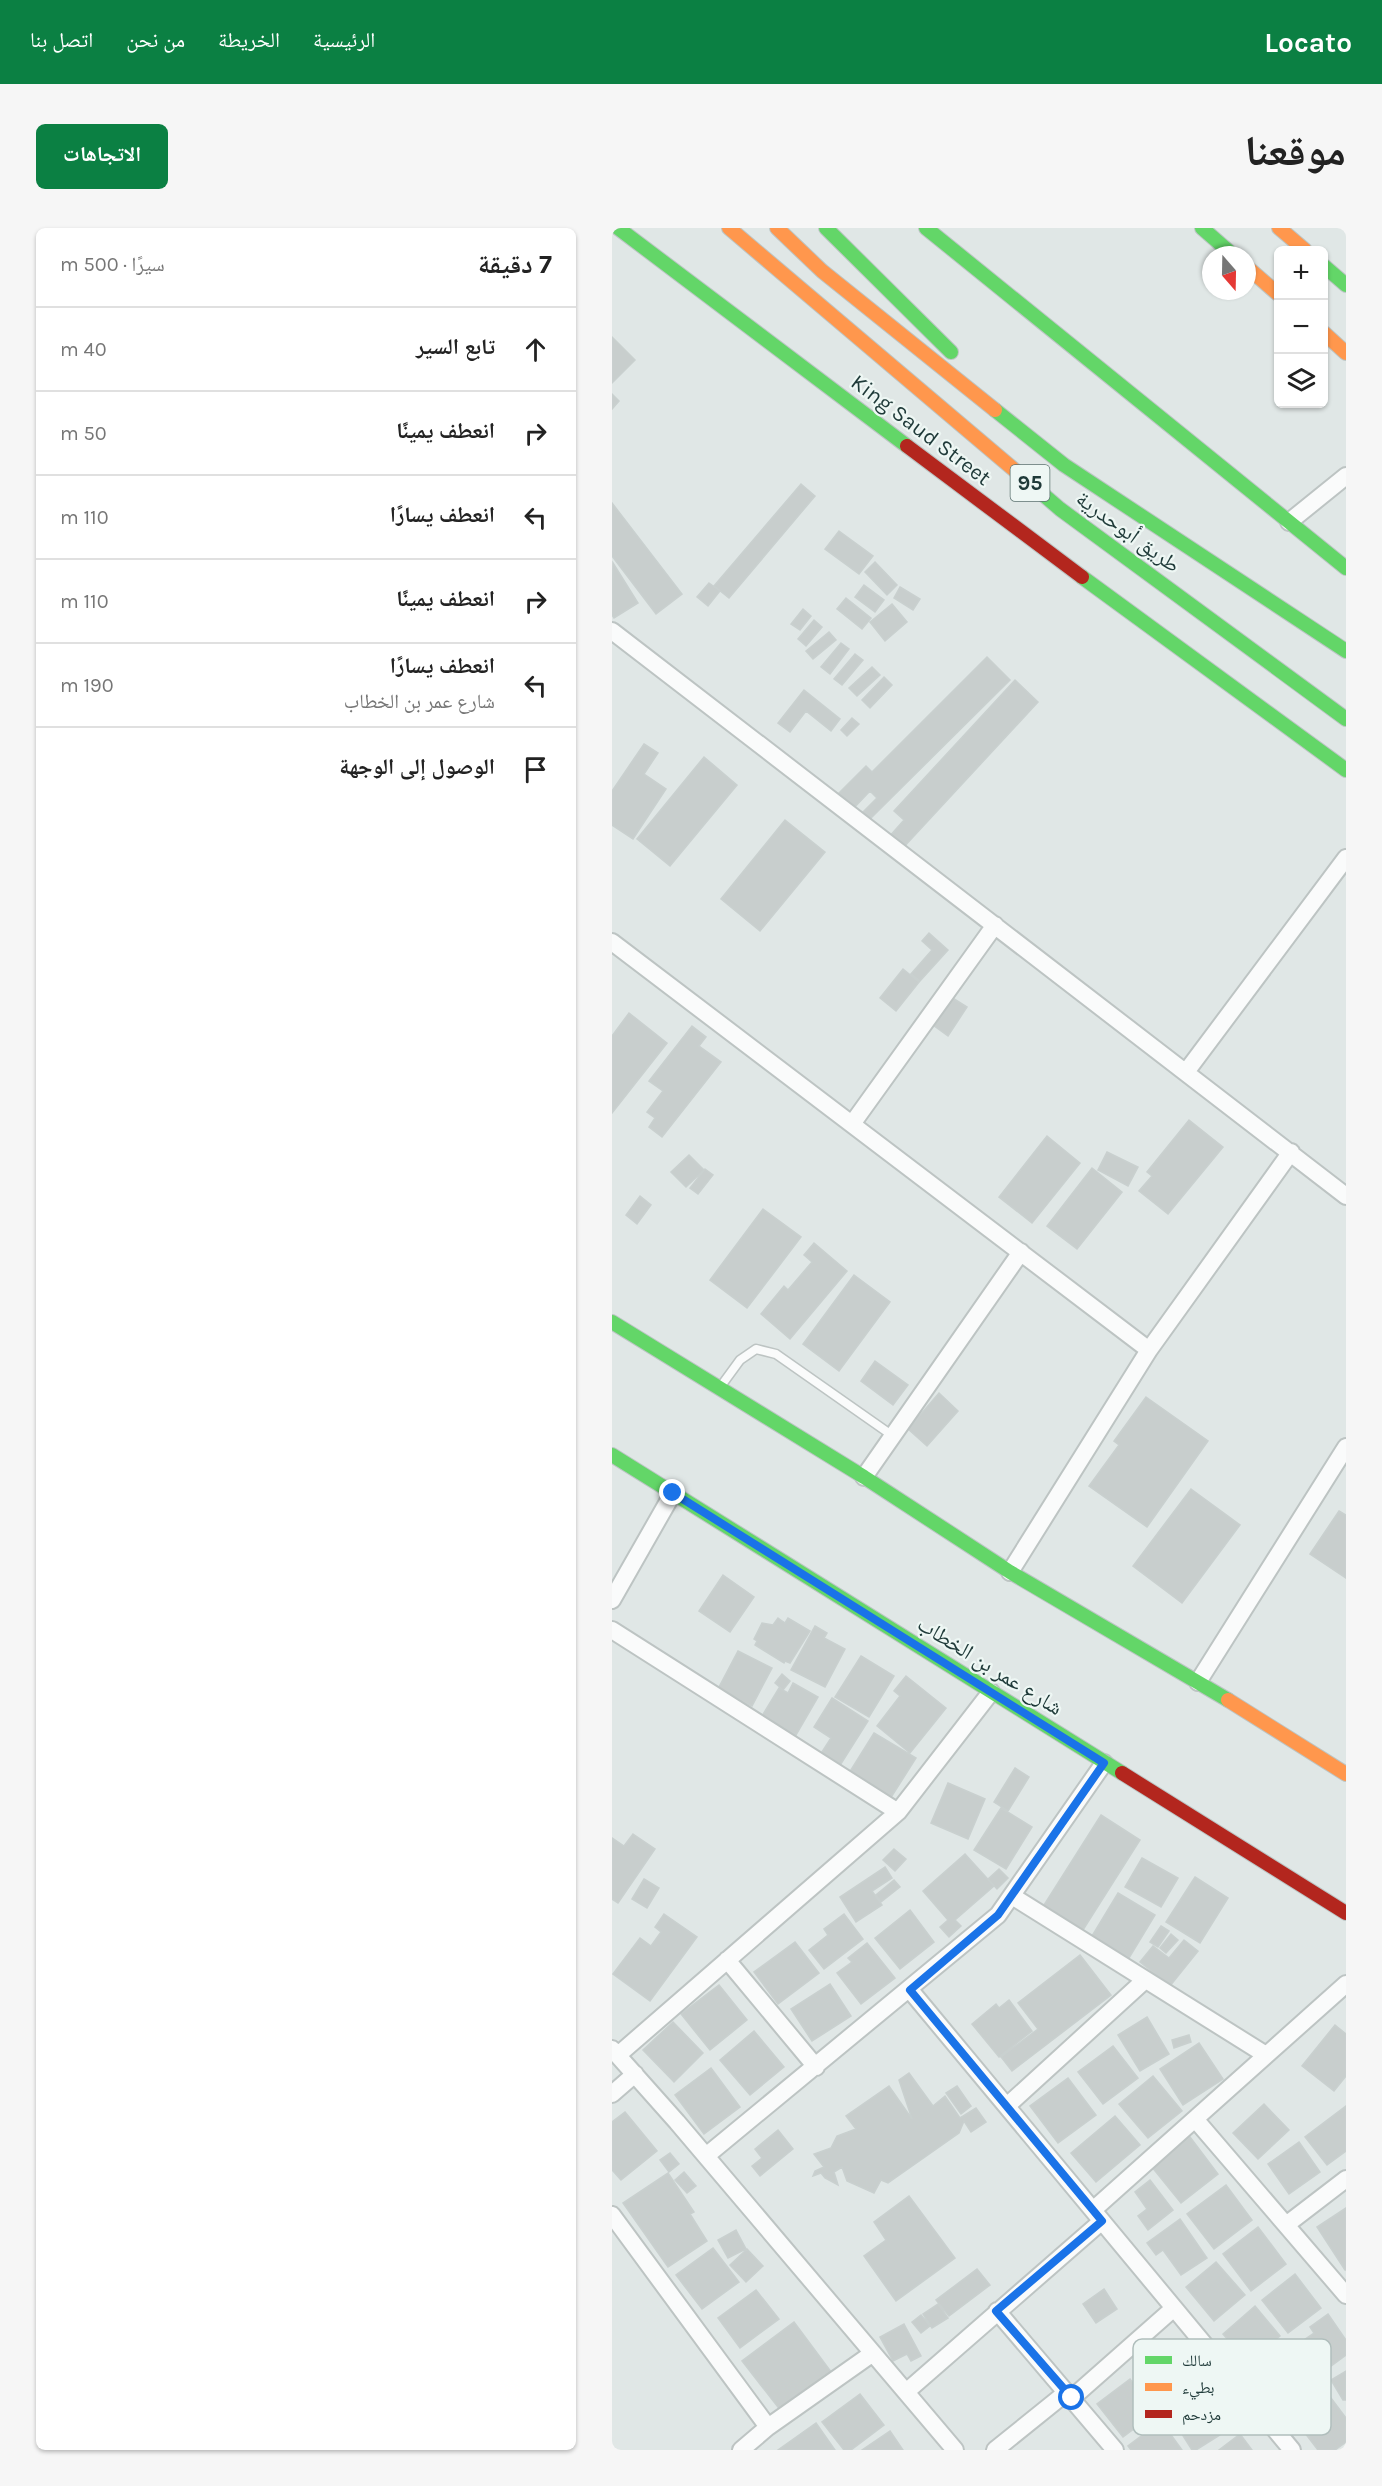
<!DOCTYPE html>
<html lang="ar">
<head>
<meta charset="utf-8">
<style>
  body { margin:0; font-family:Karla,"Noto Naskh Arabic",sans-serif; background:#f6f6f6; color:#222; direction:rtl }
  .controls { position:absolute; right:18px; top:18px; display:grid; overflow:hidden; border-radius:9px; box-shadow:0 2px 4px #0004 }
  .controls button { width:54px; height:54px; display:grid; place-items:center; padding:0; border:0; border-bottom:2px solid #e0e0e0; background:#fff; color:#222; font:30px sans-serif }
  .compass { position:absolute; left:590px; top:18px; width:54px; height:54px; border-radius:50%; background:#fff; box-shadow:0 2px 4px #0004; rotate:160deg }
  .stop { position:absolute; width:18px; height:18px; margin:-14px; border:4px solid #1a73e8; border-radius:50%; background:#fff }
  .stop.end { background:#1a73e8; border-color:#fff; box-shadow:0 2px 6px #0008 }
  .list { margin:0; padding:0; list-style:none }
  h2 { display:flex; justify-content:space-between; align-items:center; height:78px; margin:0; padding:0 24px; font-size:26px }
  h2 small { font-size:20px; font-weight:400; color:#767676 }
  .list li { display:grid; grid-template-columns:39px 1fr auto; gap:18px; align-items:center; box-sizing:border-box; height:84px; padding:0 24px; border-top:2px solid #e0e0e0 }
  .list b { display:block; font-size:22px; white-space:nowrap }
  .list p { margin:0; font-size:20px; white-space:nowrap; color:#767676 }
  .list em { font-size:20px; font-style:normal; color:#767676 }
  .icon { flex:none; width:33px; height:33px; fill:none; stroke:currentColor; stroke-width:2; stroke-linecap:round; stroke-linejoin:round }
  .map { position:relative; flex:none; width:734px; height:2222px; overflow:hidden; direction:ltr; border-radius:9px }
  header { display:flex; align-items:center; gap:36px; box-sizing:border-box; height:84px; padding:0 30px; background:#0b8043; color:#fff }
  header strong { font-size:28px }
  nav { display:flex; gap:33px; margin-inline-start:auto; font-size:21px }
  .intro { display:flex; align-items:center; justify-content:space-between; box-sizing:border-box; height:144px; padding:0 36px }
  h1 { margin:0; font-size:42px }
  .button { padding:15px 27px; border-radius:9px; background:#0b8043; color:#fff; font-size:21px; font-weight:700 }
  main { display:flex; gap:36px; padding:0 36px }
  aside { flex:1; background:#fff; border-radius:9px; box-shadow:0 2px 4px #0004 }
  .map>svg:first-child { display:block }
  .building { fill:#c8cecd; stroke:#c9d0cf; stroke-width:1.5 }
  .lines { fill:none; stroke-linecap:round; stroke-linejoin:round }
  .lane-casing { stroke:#bdc4c3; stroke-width:11 }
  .street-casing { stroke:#bdc4c3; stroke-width:20 }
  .fast-casing { stroke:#bcc5c4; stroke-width:16 }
  .slow-casing { stroke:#bcc5c4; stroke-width:16 }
  .jam-casing { stroke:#bcc5c4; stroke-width:16 }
  .lane { stroke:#fafbfb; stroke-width:8 }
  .street { stroke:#fafbfb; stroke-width:16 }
  .fast { stroke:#63d668; stroke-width:14 }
  .slow { stroke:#ff974d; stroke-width:14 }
  .jam { stroke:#b3261e; stroke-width:14 }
  .route { stroke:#1a73e8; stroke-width:8 }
  .labels { text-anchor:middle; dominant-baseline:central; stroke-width:4.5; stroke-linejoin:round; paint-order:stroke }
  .shield { fill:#eef7f4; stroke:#5d7371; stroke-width:1.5 }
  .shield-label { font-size:21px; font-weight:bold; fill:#1f3a39 }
  .street-label { font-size:22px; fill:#1f3a39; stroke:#eef7f4 }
  .key { fill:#eef7f4; stroke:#b0bebc; stroke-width:1.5 }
  .key-label { font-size:16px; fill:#1f3a39 }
</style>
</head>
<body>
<header>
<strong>Locato</strong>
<nav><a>الرئيسية</a><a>الخريطة</a><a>من نحن</a><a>اتصل بنا</a></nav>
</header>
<div class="intro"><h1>موقعنا</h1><a class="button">الاتجاهات</a></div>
<main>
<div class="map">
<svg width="734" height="2222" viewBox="0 0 734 2222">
  <rect width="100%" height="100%" fill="#e0e7e6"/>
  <!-- building -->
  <path class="building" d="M 0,109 L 23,132 L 0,155 Z
    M 0,166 L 7,173 L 0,181 Z
    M 189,256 L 203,268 L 117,370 L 102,358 Z
    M 0,275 L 70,366 L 44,386 L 0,328 Z
    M 227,303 L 261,328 L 247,346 L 213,321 Z
    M 263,334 L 285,357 L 275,367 L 253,344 Z
    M 1,335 L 26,375 L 2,390 L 0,387 Z
    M 97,355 L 108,363 L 96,378 L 85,369 Z
    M 252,357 L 272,372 L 263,384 L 243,369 Z
    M 288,359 L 308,371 L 301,382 L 282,370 Z
    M 234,370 L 259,390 L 250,401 L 225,381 Z
    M 280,376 L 295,394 L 273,413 L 258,394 Z
    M 191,381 L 199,388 L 188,402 L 179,396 Z
    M 202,392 L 210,399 L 194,418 L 186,411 Z
    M 217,404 L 224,412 L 201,431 L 194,423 Z
    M 229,415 L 237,421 L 218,446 L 209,439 Z
    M 243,426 L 251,432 L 230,457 L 222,451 Z
    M 375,429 L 398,452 L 255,594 L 248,587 L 265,570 L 258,563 L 240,582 L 225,567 L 254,538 L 260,544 Z
    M 260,439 L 268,447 L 245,468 L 237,460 Z
    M 272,449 L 280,457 L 258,480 L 250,472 Z
    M 403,452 L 426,474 L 290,621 L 277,609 L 292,592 L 282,583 Z
    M 192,462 L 228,491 L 219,503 L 194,483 L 178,504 L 166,495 Z
    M 240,490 L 247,496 L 235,508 L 229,502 Z
    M 32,516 L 46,525 L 32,546 L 54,561 L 21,611 L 0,597 L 0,563 Z
    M 92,529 L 125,557 L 58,638 L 25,611 Z
    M 173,592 L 213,624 L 148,703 L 109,671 Z
    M 317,705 L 336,722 L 308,753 L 299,746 L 320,722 L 310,713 Z
    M 291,741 L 307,754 L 284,783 L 268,770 Z
    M 339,769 L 355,779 L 336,808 L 321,797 Z
    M 17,785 L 55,815 L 0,885 L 0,808 Z
    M 80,798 L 94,809 L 87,818 L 109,834 L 50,909 L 37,899 L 43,890 L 35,884 L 51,863 L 37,853 Z
    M 577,892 L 611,919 L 556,986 L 527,963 L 540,948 L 535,944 Z
    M 435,908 L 468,935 L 420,995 L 387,969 Z
    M 495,924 L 526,939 L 516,958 L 486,942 Z
    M 77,927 L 92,942 L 74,959 L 59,944 Z
    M 480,940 L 510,964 L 465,1021 L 435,998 Z
    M 93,941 L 101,947 L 86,966 L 78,960 Z
    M 28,968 L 39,977 L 25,996 L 14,987 Z
    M 151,981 L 189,1009 L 135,1080 L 98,1052 Z
    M 202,1015 L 235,1043 L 178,1111 L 149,1086 L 172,1058 L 176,1062 L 200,1034 L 192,1027 Z
    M 242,1047 L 278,1074 L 227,1143 L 191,1116 Z
    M 263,1133 L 296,1157 L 281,1177 L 249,1153 Z
    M 327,1165 L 346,1183 L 315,1218 L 296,1201 Z
    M 534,1169 L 596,1213 L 535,1299 L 477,1258 L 507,1217 L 502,1213 Z
    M 579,1261 L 628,1297 L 570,1375 L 521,1338 Z
    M 727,1283 L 734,1287 L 734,1350 L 698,1326 Z
    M 111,1347 L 142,1369 L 118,1404 L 87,1383 Z
    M 166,1390 L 173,1395 L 176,1390 L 198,1403 L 178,1435 L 173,1433 L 172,1435 L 143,1417 L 145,1413 L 142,1411 L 150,1395 L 161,1397 Z
    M 203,1398 L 215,1405 L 212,1410 L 233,1421 L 213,1459 L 179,1442 Z
    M 126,1423 L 160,1440 L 140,1478 L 106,1461 Z
    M 249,1428 L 282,1448 L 257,1489 L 223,1469 Z
    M 170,1446 L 178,1453 L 171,1462 L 163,1455 Z
    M 294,1448 L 334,1480 L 298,1525 L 265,1498 L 288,1468 L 282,1463 Z
    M 181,1455 L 206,1469 L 184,1507 L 150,1488 L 167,1460 L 176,1465 Z
    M 220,1470 L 256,1493 L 227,1539 L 208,1527 L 219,1510 L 202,1499 Z
    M 262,1505 L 304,1530 L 278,1571 L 237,1545 Z
    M 403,1540 L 417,1549 L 396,1583 L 382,1574 Z
    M 336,1555 L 373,1571 L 356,1611 L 319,1595 Z
    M 389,1580 L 420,1599 L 394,1641 L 362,1622 Z
    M 489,1587 L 528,1612 L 471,1702 L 432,1677 Z
    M 21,1606 L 43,1621 L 6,1675 L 0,1671 L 0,1610 L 12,1618 Z
    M 282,1621 L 294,1631 L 283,1643 L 271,1632 Z
    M 353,1626 L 382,1658 L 343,1692 L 349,1698 L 337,1709 L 328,1699 L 336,1692 L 311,1663 Z
    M 530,1630 L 566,1650 L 549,1679 L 513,1659 Z
    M 273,1639 L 280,1650 L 260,1663 L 270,1677 L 244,1694 L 228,1669 Z
    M 387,1641 L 396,1650 L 385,1661 L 376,1651 Z
    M 583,1649 L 616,1670 L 588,1715 L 554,1694 Z
    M 32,1651 L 47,1660 L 35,1680 L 20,1671 Z
    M 282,1652 L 288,1659 L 269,1674 L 264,1667 Z
    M 506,1665 L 543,1687 L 517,1730 L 480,1708 Z
    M 298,1682 L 322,1714 L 288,1741 L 263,1710 Z
    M 52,1686 L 85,1709 L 38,1773 L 1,1746 L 28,1710 L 39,1718 L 49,1704 L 43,1699 Z
    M 232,1686 L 251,1711 L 212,1741 L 197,1722 L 216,1707 L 212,1701 Z
    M 549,1698 L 557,1703 L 546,1719 L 538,1714 Z
    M 559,1706 L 566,1712 L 554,1725 L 548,1720 Z
    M 572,1712 L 586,1723 L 558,1758 L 528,1734 L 541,1718 L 557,1730 Z
    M 183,1714 L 207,1745 L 166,1776 L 142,1744 Z
    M 255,1715 L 283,1750 L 249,1776 L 225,1745 L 240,1734 L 236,1730 Z
    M 468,1727 L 499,1767 L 400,1843 L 389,1829 L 426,1801 L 406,1775 Z
    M 218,1756 L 239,1788 L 200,1813 L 179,1781 Z
    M 107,1757 L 135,1792 L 98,1822 L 69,1786 Z
    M 397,1772 L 420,1803 L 387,1829 L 360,1796 L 384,1776 L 387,1780 Z
    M 535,1789 L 557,1826 L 528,1843 L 506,1807 Z
    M 61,1794 L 91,1825 L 62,1854 L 31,1822 Z
    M 723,1797 L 734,1806 L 734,1848 L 722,1863 L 690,1838 Z
    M 142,1803 L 172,1839 L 138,1867 L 108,1832 Z
    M 577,1807 L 579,1814 L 562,1820 L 560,1812 Z
    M 587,1815 L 611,1851 L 571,1877 L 548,1841 Z
    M 501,1818 L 526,1850 L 491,1876 L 466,1844 Z
    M 99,1840 L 128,1879 L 92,1906 L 63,1867 Z
    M 297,1845 L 321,1878 L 333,1868 L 348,1890 L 364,1880 L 374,1894 L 359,1904 L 352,1893 L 347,1905 L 276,1955 L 269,1952 L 262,1965 L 235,1953 L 230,1939 L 222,1944 L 226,1957 L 213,1950 L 209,1945 L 201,1948 L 203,1943 L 212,1939 L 202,1926 L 219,1920 L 225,1908 L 244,1901 L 234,1888 L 277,1858 L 300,1891 L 287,1852 Z
    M 541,1848 L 570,1883 L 536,1910 L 507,1876 Z
    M 456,1850 L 484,1887 L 446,1915 L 418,1878 Z
    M 345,1858 L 359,1878 L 349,1886 L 334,1865 Z
    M 652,1876 L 677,1902 L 646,1931 L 621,1905 Z
    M 734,1878 L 734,1923 L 715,1937 L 693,1909 Z
    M 13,1884 L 45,1923 L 9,1952 L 0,1942 L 0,1894 Z
    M 503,1888 L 528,1917 L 484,1954 L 459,1925 Z
    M 166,1902 L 181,1921 L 148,1948 L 140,1938 L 150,1930 L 143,1921 Z
    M 578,1909 L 606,1946 L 569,1975 L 539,1938 Z
    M 687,1914 L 708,1944 L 677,1966 L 656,1936 Z
    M 58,1925 L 67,1936 L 57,1944 L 48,1932 Z
    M 72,1944 L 84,1958 L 75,1965 L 63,1952 Z
    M 56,1945 L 82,1984 L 78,1986 L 95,2013 L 56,2039 L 11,1975 Z
    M 538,1952 L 561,1982 L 536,2002 L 526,1988 L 535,1981 L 523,1964 Z
    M 614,1957 L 640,1992 L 602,2021 L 575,1986 Z
    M 297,1968 L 343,2030 L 284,2073 L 252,2028 L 274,2012 L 262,1994 Z
    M 734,1980 L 734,2042 L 733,2042 L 705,1999 Z
    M 568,1991 L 595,2030 L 569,2047 L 551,2022 L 544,2027 L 535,2015 Z
    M 646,1999 L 674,2036 L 639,2063 L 611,2026 Z
    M 124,2002 L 134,2021 L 116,2030 L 106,2012 Z
    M 101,2020 L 127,2054 L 90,2081 L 64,2047 Z
    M 135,2021 L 151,2038 L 134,2054 L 118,2037 Z
    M 604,2034 L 633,2067 L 602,2093 L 574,2059 Z
    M 365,2041 L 378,2057 L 337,2088 L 324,2072 Z
    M 683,2046 L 709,2080 L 676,2105 L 650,2072 Z
    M 492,2061 L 505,2081 L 484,2095 L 471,2076 Z
    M 144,2062 L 167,2091 L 128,2120 L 106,2090 Z
    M 326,2076 L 336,2090 L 320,2100 L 311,2086 Z
    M 643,2078 L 668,2108 L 636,2135 L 611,2106 Z
    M 716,2086 L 734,2112 L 734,2127 L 711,2144 L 689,2114 L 702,2105 L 698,2099 Z
    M 309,2087 L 318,2098 L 309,2105 L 300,2094 Z
    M 182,2094 L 220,2145 L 169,2183 L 130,2133 Z
    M 292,2096 L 309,2128 L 299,2133 L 295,2126 L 281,2133 L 268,2109 Z
    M 734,2143 L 734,2172 L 731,2172 L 719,2152 Z
    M 518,2151 L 543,2185 L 511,2209 L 485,2176 Z
    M 593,2160 L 619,2200 L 584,2222 L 580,2222 L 556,2184 Z
    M 713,2162 L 734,2190 L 734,2214 L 723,2222 L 706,2222 L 679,2187 Z
    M 248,2166 L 272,2197 L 239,2222 L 232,2222 L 210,2194 Z
    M 549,2193 L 570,2222 L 519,2222 L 516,2218 Z
    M 204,2195 L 223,2222 L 166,2222 Z
    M 278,2203 L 291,2222 L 250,2222 Z
    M 628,2206 L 640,2222 L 607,2222 Z"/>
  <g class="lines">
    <!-- lane casing -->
    <g class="lane-casing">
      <path id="lane" d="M 109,1158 L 128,1132 L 144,1121 L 164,1126 L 281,1208"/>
    </g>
    <!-- street casing -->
    <g class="street-casing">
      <path id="street" d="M 677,294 L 734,248
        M 0,403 L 734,968
        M 0,714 L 537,1122
        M 574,844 L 734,630
        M 240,896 L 383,697
        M 252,1249 L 409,1024
        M 398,1344 L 537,1122 L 679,924
        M 0,1372 L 61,1265
        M 0,1402 L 286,1584
        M 586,1454 L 734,1219
        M 400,1668 L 654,1827
        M 115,1732 L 204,1839
        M 298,1762 L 680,2222
        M 0,1821 L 65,1894 L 343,2222
        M 6,1827 L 286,1584 L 379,1464
        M 0,1866 L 23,1846
        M 395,1878 L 533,1752
        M 583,1891 L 734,2067
        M 94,1928 L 386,1687 L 492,1535
        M 481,1982 L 734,1756
        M 0,1987 L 156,2199
        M 674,1997 L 734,1951
        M 385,2083 L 503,2222
        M 294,2164 L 490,1993
        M 460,2170 L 562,2080
        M 129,2222 L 156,2199 L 261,2125
        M 383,2222 L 455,2164"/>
    </g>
    <!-- fast casing -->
    <g class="fast-casing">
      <path id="fast" d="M 6,0 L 295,218
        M 214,0 L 339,124
        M 314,0 L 734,340
        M 590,0 L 621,27
        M 712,38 L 734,57
        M 383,182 L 452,237 L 734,423
        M 426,262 L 448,281 L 734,491
        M 470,349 L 734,542
        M 0,1094 L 252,1249 L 398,1344 L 616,1472
        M 0,1227 L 510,1545"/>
    </g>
    <!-- slow casing -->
    <g class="slow-casing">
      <path id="slow" d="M 117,0 L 426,262
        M 165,0 L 210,43 L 383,182
        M 667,0 L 693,22
        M 635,39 L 666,66
        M 712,105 L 734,125
        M 616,1472 L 734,1546"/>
    </g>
    <!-- jam casing -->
    <g class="jam-casing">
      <path id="jam" d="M 295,218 L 470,349
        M 510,1545 L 734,1685"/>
    </g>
    <!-- lane -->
    <use href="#lane" class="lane"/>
    <!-- street -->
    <use href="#street" class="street"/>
    <!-- fast -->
    <use href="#fast" class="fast"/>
    <!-- slow -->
    <use href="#slow" class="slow"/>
    <!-- jam -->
    <use href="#jam" class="jam"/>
  </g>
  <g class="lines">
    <!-- route -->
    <path class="route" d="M 61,1265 L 492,1535 L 386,1687 L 298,1762 L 490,1993 L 384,2083 L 460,2170"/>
  </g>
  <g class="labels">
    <!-- shield labels -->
    <rect class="shield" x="398.5" y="237" width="39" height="36" rx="4.5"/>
    <g class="shield-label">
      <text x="418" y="255">95</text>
    </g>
    <!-- street labels -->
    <g class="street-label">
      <text transform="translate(309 202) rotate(37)">King Saud Street</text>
      <text transform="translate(516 304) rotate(36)">طريق أبوحدرية</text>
      <text transform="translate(378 1438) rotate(32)">شارع عمر بن الخطاب</text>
    </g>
  </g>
  <!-- legend -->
  <rect x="521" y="2111" width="198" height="96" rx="9" class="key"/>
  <rect x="533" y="2128" width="27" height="8" fill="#63d668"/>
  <rect x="533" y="2155" width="27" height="8" fill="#ff974d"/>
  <rect x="533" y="2182" width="27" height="8" fill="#b3261e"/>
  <g class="key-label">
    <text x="570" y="2138">سالك</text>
    <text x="570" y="2165">بطيء</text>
    <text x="570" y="2192">مزدحم</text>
  </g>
</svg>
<div class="controls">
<button>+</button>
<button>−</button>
<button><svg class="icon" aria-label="layers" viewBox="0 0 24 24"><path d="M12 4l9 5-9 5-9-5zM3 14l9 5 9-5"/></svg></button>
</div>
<svg class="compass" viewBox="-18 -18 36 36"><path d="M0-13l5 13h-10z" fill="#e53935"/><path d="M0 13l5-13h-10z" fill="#767676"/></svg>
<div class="stop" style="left:460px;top:2170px"></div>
<div class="stop end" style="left:61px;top:1265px"></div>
</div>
<aside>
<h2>7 دقيقة<small>سيرًا · 500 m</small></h2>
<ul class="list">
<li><svg class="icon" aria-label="ahead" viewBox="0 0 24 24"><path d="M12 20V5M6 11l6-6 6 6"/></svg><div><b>تابع السير</b></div><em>40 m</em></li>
<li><svg class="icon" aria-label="right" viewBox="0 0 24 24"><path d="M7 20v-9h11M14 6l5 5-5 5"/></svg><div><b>انعطف يمينًا</b></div><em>50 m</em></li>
<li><svg class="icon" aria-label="left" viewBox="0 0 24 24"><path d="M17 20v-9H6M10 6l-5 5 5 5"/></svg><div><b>انعطف يسارًا</b></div><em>110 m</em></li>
<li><svg class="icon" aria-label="right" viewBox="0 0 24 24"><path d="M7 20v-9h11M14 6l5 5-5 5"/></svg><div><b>انعطف يمينًا</b></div><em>110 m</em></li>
<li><svg class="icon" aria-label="left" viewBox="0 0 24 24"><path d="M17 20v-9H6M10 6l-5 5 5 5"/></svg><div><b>انعطف يسارًا</b><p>شارع عمر بن الخطاب</p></div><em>190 m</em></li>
<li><svg class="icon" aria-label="arrive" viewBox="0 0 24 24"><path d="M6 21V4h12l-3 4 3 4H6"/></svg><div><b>الوصول إلى الوجهة</b></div></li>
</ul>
</aside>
</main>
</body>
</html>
